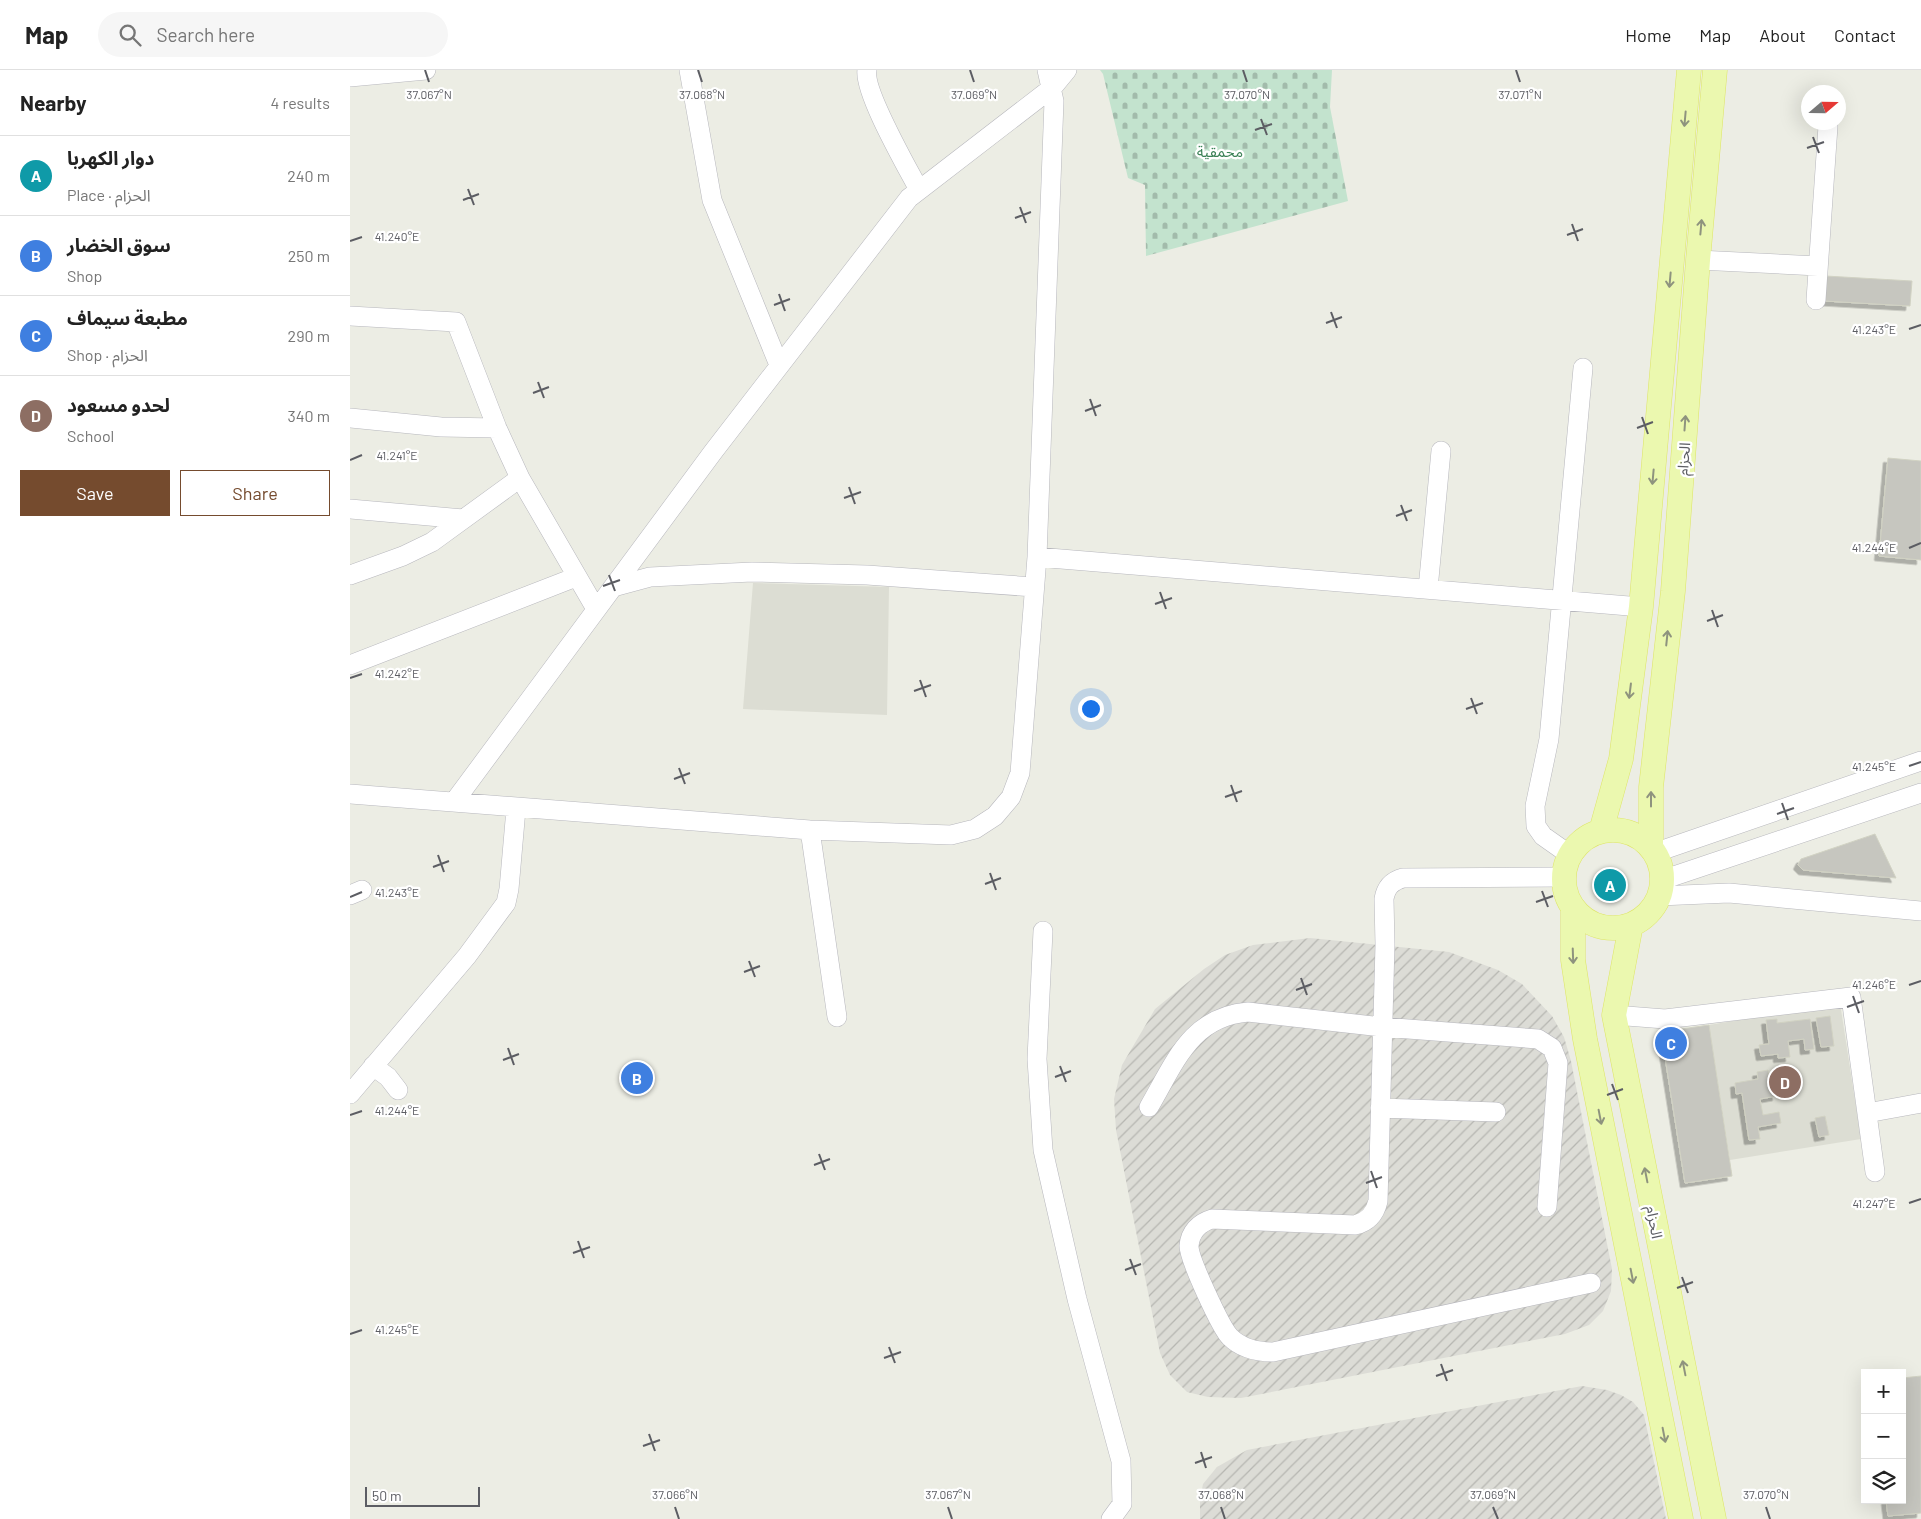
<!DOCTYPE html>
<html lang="en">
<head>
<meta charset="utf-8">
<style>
  body { margin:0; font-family:Barlow,"Noto Sans Arabic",sans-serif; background:#f6f6f6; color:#222 }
  .controls { position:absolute; right:15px; bottom:15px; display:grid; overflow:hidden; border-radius:0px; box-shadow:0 5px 20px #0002 }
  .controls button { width:45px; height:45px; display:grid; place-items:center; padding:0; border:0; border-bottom:1px solid #e0e0e0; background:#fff; color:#222; font:25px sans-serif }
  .compass { position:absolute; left:1451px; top:15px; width:45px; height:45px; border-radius:50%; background:#fff; box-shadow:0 5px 20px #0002; rotate:70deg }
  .scale { position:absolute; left:15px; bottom:12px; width:115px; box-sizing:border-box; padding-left:5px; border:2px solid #5c5d63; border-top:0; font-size:14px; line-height:18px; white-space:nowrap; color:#5c5d63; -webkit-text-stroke:4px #fff; paint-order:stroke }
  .you { position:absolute; left:740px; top:638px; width:18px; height:18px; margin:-12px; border:4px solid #fff; border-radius:50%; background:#1a73e8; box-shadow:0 0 0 8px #1a73e833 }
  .badge { display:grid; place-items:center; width:32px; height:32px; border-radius:50%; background:#754b2e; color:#fff; font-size:16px; font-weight:700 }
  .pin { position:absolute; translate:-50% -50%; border:2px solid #fff; box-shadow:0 1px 5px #0006 }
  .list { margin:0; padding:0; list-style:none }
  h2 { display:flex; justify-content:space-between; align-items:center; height:65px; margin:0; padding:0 20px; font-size:21px }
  h2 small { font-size:16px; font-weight:400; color:#767676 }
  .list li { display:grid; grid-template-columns:32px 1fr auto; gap:15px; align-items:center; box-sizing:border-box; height:80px; padding:0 20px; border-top:1px solid #e0e0e0 }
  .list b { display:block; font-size:19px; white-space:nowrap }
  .list p { margin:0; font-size:16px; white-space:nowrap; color:#767676 }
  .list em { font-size:16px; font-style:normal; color:#767676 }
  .actions { display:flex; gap:10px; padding:15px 20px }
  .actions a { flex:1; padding:11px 0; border:1px solid #754b2e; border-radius:0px; text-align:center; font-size:18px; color:#754b2e }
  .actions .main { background:#754b2e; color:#fff }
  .icon { flex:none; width:28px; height:28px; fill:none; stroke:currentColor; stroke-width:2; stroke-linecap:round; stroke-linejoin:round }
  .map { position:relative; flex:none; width:1571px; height:1449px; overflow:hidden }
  header { display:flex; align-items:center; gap:30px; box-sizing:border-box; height:70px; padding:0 25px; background:#fff; border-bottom:1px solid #e0e0e0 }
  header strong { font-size:24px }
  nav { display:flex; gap:28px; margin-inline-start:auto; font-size:18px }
  .search { width:350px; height:45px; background:#f6f6f6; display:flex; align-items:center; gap:12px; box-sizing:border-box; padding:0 18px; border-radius:28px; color:#767676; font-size:19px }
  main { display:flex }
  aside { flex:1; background:#fff }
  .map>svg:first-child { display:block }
  .industrial { fill:url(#industrial-furrows) }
  .education { fill:#dcddd3 }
  .cemetery { fill:url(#cemetery-stones) }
  .building { fill:#c6c6bf; stroke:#d1d2c3; filter:url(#shadow) }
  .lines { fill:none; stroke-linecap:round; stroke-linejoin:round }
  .minor-casing { stroke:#b7b7bd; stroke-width:20 }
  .major-casing { stroke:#dee565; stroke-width:25 }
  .minor { stroke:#fff; stroke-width:19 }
  .major { stroke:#ebf8af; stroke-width:24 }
  .oneway { stroke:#8e937e }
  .ticks { fill:none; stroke:#5c5d63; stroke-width:2 }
  .labels { text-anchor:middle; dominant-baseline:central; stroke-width:4.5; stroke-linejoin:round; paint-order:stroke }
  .park-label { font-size:15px; fill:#3c8257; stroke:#fff }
  .street-label { font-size:15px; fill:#5c5d63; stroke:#fff }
  .ticks-label { font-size:12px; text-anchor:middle; fill:#5c5d63; stroke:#fff; stroke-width:4.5; stroke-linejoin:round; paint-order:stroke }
</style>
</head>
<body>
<header>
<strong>Map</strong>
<div class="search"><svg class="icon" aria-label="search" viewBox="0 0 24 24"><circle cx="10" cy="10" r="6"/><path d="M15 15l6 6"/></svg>Search here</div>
<nav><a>Home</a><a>Map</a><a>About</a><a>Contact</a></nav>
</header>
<main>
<aside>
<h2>Nearby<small>4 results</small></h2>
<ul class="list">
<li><span class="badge" style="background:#0f9aa8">A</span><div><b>دوار الكهربا</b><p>Place · الحزام</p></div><em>240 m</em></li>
<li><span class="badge" style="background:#3f7fe0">B</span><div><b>سوق الخضار</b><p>Shop</p></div><em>250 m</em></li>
<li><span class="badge" style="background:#3f7fe0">C</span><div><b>مطبعة سيماف</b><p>Shop · الحزام</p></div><em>290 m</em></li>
<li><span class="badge" style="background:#8d6e63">D</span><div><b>لحدو مسعود</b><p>School</p></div><em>340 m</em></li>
</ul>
<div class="actions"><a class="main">Save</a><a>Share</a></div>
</aside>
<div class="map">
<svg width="1571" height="1449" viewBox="0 0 1571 1449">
  <defs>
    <pattern id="industrial-furrows" width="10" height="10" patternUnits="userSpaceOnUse" patternTransform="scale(1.25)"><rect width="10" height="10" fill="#dcdcd6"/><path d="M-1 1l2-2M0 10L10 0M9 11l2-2" fill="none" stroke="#b6b6b1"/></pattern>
    <pattern id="cemetery-stones" width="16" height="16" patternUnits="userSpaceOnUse" patternTransform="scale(1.25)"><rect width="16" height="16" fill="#c3e3ce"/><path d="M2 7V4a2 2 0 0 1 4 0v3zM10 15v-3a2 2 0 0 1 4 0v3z" fill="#a2bbab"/></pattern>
    <filter id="shadow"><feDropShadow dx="-4.5" dy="4.5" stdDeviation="0" flood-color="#0004"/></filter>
  </defs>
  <rect width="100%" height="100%" fill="#ecede4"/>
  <!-- industrial -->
  <path class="industrial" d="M 960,868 L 1099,882 L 1148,900 L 1172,914 L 1202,946 L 1214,967 L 1221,991 L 1262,1199 L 1261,1221 L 1253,1241 L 1239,1255 L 1215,1264 L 891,1328 L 858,1327 L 837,1322 L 820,1305 L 810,1283 L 766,1060 L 764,1029 L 772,995 L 805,939 L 854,899 L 875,885 L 903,875 Z
    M 1232,1316 L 1257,1320 L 1271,1325 L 1283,1332 L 1294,1345 L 1316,1449 L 850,1449 L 850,1429 L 853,1414 L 867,1397 L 897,1380 Z"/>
  <!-- education -->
  <path class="education" d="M 403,513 L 539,517 L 537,645 L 393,639 Z
    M 1490,933 L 1511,1069 L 1380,1090 L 1359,955 Z"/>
  <!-- cemetery -->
  <path class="cemetery" d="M 750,0 L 982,0 L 980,37 L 998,131 L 796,186 L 795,115 L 778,108 L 753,4 Z"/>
  <!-- building -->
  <path class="building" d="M 1476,206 L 1562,211 L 1560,236 L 1475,231 Z
    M 1538,388 L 1571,391 L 1571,490 L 1529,486 Z
    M 1525,764 L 1546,808 L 1453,800 L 1448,795 L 1451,789 Z
    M 1480,946 L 1484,976 L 1471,977 L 1466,948 Z
    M 1427,949 L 1427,953 L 1460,949 L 1464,979 L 1455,980 L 1454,969 L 1438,971 L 1440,987 L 1428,988 L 1428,984 L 1411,986 L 1409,975 L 1419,974 L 1416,950 Z
    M 1359,955 L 1382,1106 L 1335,1113 L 1311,962 Z
    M 1418,1000 L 1421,1017 L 1425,1016 L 1427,1026 L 1410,1029 L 1413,1045 L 1429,1042 L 1431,1053 L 1408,1057 L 1410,1069 L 1399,1070 L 1392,1023 L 1386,1024 L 1385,1013 L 1408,1009 L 1407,1002 Z
    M 1475,1046 L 1479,1065 L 1469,1067 L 1465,1048 Z
    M 1571,1306 L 1571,1443 L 1538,1446 L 1536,1430 L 1552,1430 L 1552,1308 Z"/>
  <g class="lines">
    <!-- minor casing -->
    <g class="minor-casing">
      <path id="minor" d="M 339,0 L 362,130 L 429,295
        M 517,0 C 513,21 557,97 569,120
        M 0,7 L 76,0
        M 1348,190 L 1468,196
        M 1466,230 L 1478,56
        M 0,246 L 106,252 L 147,358 L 170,408 L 246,539
        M 0,348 L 91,357 L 147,358
        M 0,439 L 113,449
        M 687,487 L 1291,537
        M 0,505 L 53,486 L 82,472 L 170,408
        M 263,517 L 300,507 L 402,502 L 517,505 L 684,517
        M 1078,519 L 1091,381
        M 0,595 L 226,507
        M 0,724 L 460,760 L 601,765 L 625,759 L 645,746 L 661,727 L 670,703 L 687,487 L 704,31 L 697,0
        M 104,732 L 363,382 L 559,128 L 703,17 L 717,0
        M 460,760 L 487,947
        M 1304,783 L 1571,691
        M 1220,785 L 1193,766 L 1186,756 L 1185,736 L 1199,669 L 1233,298
        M 1214,807 L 1053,808 C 1042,811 1036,817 1034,829 L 1035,875 L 1028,1131 C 1025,1144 1018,1152 1005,1155 L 862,1149 C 849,1153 840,1162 839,1176 C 839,1189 871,1258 880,1267 C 892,1279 907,1282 923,1282 L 1241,1213
        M 1312,810 L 1571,723
        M 0,825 L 12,820
        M 1309,826 L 1379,823 L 1571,841
        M 693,861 L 687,989 L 693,1080 L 727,1229 L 771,1391 L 772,1434 L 761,1449
        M 1264,945 L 1315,949 L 1501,927 L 1525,1102
        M 23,996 L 38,1007 L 48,1020
        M 0,1024 L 117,886 L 156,833 L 159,819 L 166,739
        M 799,1037 C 825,993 840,947 898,942 L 1032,957 L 1188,969 L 1202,978 L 1208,993 L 1197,1137
        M 1030,1038 L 1146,1042
        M 1517,1043 L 1571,1033"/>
    </g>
    <!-- major casing -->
    <g class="major-casing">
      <path id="major" d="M1214 809a49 49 0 1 1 98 0a49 49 0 1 1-98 0Z
        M 1251,761 L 1271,689 L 1291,537 L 1339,0
        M 1301,778 L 1301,717 L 1323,521 L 1348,190 L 1365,0
        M 1223,838 L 1223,890 L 1235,969 L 1331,1449
        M 1281,855 L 1264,945 L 1364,1449"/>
    </g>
    <!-- minor -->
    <use href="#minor" class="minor"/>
    <!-- major -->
    <use href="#major" class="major"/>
  </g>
  <!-- one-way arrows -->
  <defs><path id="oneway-shaft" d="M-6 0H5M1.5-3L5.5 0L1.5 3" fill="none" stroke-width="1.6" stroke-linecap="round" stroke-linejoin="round" transform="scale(1.25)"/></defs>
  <g class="oneway">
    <use href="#oneway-shaft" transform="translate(1335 49) rotate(95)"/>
    <use href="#oneway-shaft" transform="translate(1351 157) rotate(-85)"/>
    <use href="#oneway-shaft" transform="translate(1320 210) rotate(95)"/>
    <use href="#oneway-shaft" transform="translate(1335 353) rotate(-86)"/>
    <use href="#oneway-shaft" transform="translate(1303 407) rotate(95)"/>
    <use href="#oneway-shaft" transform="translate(1317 568) rotate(-84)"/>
    <use href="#oneway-shaft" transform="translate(1280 621) rotate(97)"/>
    <use href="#oneway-shaft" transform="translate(1301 729) rotate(-90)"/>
    <use href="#oneway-shaft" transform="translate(1223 886) rotate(88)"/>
    <use href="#oneway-shaft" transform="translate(1250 1047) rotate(79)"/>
    <use href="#oneway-shaft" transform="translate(1296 1105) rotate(-101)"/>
    <use href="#oneway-shaft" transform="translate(1282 1206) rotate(79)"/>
    <use href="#oneway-shaft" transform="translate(1334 1298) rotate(-101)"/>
    <use href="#oneway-shaft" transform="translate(1314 1365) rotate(79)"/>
  </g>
  <!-- ticks -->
  <path class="ticks" d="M 75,0 L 79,12M 348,0 L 352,12M 620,0 L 624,12M 893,0 L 897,12M 1166,0 L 1170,12M 911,49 L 917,65M 905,60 L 922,54M 1463,67 L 1469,83M 1457,78 L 1474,72M 118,119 L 124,135M 113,130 L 129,124M 670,137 L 676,153M 665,148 L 681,142M 1222,154 L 1228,171M 1217,165 L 1233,159M 0,171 L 12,167M 429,224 L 435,241M 424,235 L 440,229M 981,242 L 987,258M 976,253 L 992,247M 1559,259 L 1571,255M 188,312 L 194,328M 183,323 L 199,317M 740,329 L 746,346M 735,341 L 751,335M 1292,347 L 1298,364M 1287,358 L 1303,352M 0,390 L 12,385M 499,417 L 505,434M 494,428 L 511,422M 1051,435 L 1057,451M 1046,446 L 1062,440M 1559,478 L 1571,473M 259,505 L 265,521M 253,516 L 270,510M 810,522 L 816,539M 805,534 L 822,528M 1362,540 L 1368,557M 1357,551 L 1373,545M 0,608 L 12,604M 570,610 L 576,627M 564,621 L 581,615M 1121,628 L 1127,644M 1116,639 L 1133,633M 1559,696 L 1571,692M 329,698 L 335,714M 324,709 L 340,703M 881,715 L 887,732M 875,727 L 892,721M 1432,733 L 1438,750M 1427,744 L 1444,738M 88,785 L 94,802M 83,797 L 99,791M 640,803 L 646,820M 635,814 L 651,808M 1192,821 L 1198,837M 0,827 L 12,822M 1186,832 L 1203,826M 399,891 L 405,907M 394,902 L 410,896M 951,908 L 957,925M 1559,915 L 1571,911M 946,920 L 962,914M 1503,926 L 1509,943M 1497,937 L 1514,931M 158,978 L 164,995M 153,990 L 169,984M 710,996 L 716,1012M 705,1007 L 721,1001M 1262,1014 L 1268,1030M 1257,1025 L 1273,1019M 0,1045 L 12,1041M 469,1084 L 475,1100M 464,1095 L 480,1089M 1021,1101 L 1027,1118M 1016,1113 L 1032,1107M 1559,1133 L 1571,1129M 228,1171 L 234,1188M 223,1183 L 240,1177M 780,1189 L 786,1205M 775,1200 L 791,1194M 1332,1207 L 1338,1223M 1327,1218 L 1343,1212M 0,1264 L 12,1260M 539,1277 L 545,1293M 534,1288 L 551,1282M 1091,1294 L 1097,1311M 1086,1306 L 1103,1300M 299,1364 L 305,1381M 293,1376 L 310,1370M 851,1382 L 856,1398M 845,1393 L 862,1387M 325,1437 L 329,1449M 598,1437 L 602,1449M 871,1437 L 875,1449M 1143,1437 L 1148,1449M 1416,1437 L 1420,1449"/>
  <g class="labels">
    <!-- park labels -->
    <g class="park-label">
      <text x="870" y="81">محمقية</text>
    </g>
    <!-- street labels -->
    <g class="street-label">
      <text transform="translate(1333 389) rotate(-86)">الحزام</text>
      <text transform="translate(1305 1152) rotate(79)">الحزام</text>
    </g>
  </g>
  <g class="ticks-label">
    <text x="79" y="29">37.067°N</text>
    <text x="352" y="29">37.068°N</text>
    <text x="624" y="29">37.069°N</text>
    <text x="897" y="29">37.070°N</text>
    <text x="1170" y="29">37.071°N</text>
    <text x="47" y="171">41.240°E</text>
    <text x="1524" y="264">41.243°E</text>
    <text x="47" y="390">41.241°E</text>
    <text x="1524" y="482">41.244°E</text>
    <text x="47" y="608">41.242°E</text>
    <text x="1524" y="701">41.245°E</text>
    <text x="47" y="827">41.243°E</text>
    <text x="1524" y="919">41.246°E</text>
    <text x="47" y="1045">41.244°E</text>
    <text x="1524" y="1138">41.247°E</text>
    <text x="47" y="1264">41.245°E</text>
    <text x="325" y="1429">37.066°N</text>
    <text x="598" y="1429">37.067°N</text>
    <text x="871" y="1429">37.068°N</text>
    <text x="1143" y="1429">37.069°N</text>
    <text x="1416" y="1429">37.070°N</text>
  </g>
</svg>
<div class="controls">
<button>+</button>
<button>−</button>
<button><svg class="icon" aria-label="layers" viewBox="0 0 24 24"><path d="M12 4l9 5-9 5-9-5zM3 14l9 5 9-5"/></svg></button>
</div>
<svg class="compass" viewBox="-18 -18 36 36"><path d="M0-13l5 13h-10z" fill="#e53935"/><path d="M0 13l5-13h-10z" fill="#767676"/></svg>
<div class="scale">50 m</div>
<div class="you"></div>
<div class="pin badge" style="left:1260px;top:815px;background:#0f9aa8">A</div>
<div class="pin badge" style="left:287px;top:1008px;background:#3f7fe0">B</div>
<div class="pin badge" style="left:1321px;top:973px;background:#3f7fe0">C</div>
<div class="pin badge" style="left:1435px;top:1012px;background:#8d6e63">D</div>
</div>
</main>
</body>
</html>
